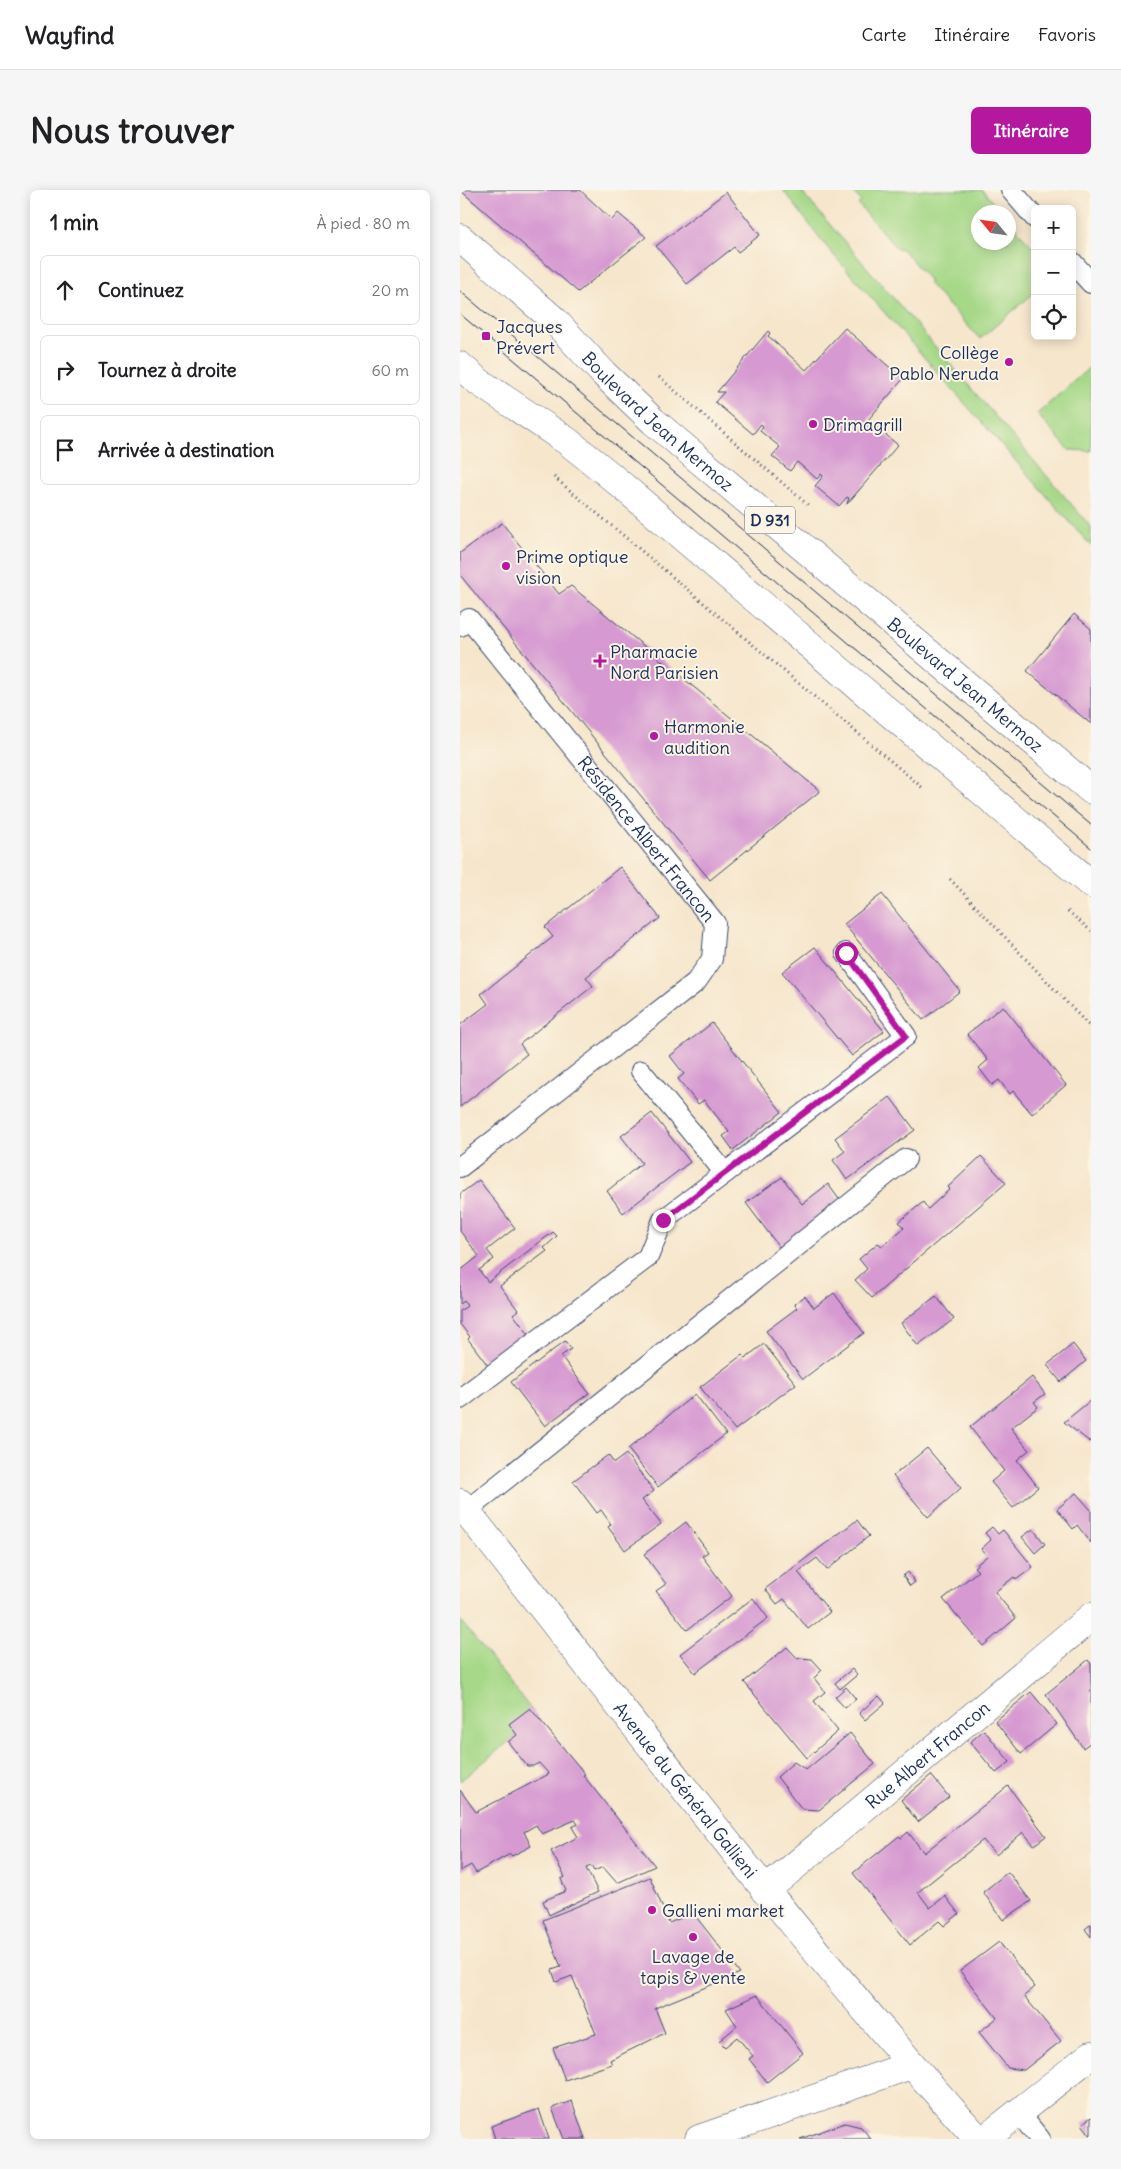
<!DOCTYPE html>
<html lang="fr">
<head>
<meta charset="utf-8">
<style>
  body { margin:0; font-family:Delius,sans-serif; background:#f6f6f6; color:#202124 }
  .controls { position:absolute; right:15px; top:15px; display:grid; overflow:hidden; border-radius:8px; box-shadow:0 2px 12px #0003 }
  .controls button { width:45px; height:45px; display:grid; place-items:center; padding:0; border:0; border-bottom:1px solid #e0e0e0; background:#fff; color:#202124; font:25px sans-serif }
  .compass { position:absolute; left:511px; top:15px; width:45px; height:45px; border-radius:50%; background:#fff; box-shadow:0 2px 12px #0003; rotate:299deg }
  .stop { position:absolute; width:15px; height:15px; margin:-11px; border:4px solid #b5179e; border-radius:50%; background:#fff }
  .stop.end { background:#b5179e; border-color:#fff; box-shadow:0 1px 5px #0008 }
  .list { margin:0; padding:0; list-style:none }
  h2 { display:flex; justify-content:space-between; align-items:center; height:65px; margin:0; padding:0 20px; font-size:21px }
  h2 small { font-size:16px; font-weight:400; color:#757577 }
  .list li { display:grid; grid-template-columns:32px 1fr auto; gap:15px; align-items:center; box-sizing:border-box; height:70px; margin:0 10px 10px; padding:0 10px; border:1px solid #e0e0e0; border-radius:8px }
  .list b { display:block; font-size:19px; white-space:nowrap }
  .list em { font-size:16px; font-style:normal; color:#757577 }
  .icon { flex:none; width:28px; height:28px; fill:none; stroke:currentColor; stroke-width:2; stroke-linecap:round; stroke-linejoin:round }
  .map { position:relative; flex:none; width:631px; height:1949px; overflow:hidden; border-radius:8px }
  header { display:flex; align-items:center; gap:30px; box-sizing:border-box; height:70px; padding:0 25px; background:#fff; border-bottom:1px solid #e0e0e0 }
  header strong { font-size:24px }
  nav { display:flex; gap:28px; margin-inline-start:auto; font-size:18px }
  .intro { display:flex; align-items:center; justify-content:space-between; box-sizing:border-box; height:120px; padding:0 30px }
  h1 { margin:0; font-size:35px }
  .button { padding:12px 22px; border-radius:8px; background:#b5179e; color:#fff; font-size:18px; font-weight:700 }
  main { display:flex; gap:30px; padding:0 30px }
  aside { flex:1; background:#fff; border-radius:8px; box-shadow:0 2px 12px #0003 }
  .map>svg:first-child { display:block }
  .green { fill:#a5d887; stroke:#608472 }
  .building { fill:#d699d1 }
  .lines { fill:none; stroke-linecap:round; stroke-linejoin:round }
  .service-casing { stroke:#3c4a6e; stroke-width:22 }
  .minor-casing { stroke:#3c4a6e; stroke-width:29 }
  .tertiary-casing { stroke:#3c4a6e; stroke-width:29 }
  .primary-casing { stroke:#3c4a6e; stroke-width:29 }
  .path { stroke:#3c4a6e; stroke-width:3; stroke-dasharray:1 4; stroke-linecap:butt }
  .service { stroke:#fff; stroke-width:20 }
  .minor { stroke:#fff; stroke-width:28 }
  .tertiary { stroke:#fff; stroke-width:28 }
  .primary { stroke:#fff; stroke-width:28 }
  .tram { stroke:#1b2f5e; stroke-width:1 }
  .route { stroke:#b5179e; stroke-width:6 }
  .poi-dot { fill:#b5179e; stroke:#fcf5e5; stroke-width:2 }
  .labels { text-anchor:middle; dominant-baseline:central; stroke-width:4; stroke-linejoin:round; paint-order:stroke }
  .shield { fill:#fcf5e5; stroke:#5e6a86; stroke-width:1 }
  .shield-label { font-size:16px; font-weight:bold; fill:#1b2f5e }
  .poi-label { font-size:18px; fill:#1b2f5e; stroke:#fcf5e5; text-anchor:start }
  .street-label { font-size:18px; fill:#1b2f5e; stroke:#fcf5e5 }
</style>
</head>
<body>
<header>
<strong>Wayfind</strong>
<nav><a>Carte</a><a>Itinéraire</a><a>Favoris</a></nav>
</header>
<div class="intro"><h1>Nous trouver</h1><a class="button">Itinéraire</a></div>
<main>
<aside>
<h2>1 min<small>À pied · 80 m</small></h2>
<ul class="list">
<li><svg class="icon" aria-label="ahead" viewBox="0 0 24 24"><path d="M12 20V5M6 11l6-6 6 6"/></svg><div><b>Continuez</b></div><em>20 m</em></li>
<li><svg class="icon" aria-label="right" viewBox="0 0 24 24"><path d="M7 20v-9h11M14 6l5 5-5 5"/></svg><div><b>Tournez à droite</b></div><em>60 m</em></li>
<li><svg class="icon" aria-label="arrive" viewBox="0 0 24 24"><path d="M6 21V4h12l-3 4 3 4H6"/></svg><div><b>Arrivée à destination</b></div></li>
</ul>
</aside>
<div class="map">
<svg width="631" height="1949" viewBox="0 0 631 1949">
  <rect width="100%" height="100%" fill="#fcf5e5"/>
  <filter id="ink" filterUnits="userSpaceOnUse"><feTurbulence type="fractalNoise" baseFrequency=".02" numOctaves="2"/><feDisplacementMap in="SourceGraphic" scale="10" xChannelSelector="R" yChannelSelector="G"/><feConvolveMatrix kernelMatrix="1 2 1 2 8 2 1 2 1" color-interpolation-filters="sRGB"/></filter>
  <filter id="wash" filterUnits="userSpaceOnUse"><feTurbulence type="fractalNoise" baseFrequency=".0096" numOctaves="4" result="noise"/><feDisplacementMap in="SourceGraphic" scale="20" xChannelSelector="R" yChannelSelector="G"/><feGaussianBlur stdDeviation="1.12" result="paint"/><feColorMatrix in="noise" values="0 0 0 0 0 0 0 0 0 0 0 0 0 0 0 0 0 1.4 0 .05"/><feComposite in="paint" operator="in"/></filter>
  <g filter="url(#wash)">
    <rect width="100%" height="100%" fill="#f6e6cc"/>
    <!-- green -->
    <path class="green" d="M 323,0 L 340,0 L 631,337 L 631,356 L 370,61 Z
      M 391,0 L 522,0 L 542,22 L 518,22 L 518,52 L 548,52 L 549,30 L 575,60 L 575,102 L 520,149 L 468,93 L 470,91 L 441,58 L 438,60 L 398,14 L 401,11 Z
      M 631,176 L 631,261 L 609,260 L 577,224 Z
      M 0,1430 L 78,1528 L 0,1591 Z"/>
    <g id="blocks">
      <!-- building -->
      <path class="building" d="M 0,0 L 120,0 L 152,30 L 158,23 L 186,47 L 118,102 Z
        M 266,2 L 300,45 L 278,62 L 274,57 L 227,94 L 196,56 Z
        M 385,138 L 443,189 L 408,230 L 438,255 L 387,314 L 389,308 L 387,307 L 379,316 L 355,296 L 363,286 L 361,284 L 357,289 L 337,272 L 330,281 L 312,266 L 320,257 L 300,241 L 303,236 L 301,234 L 293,244 L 255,212 L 264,202 L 257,202 L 308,141 L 310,143 L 308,146 L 346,180 Z
        M 42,333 L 99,404 L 111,396 L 360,601 L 250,690 L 0,385 L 0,363 Z
        M 614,424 L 631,439 L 631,534 L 567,481 Z
        M 160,677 L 200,728 L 126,787 L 133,796 L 60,854 L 67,864 L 0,917 L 0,835 L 28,814 L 21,804 L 93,747 L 85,737 Z
        M 422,704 L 500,801 L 463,830 L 384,734 Z
        M 355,757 L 424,841 L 392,866 L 322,782 Z
        M 543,816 L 606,895 L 572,924 L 553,901 L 550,904 L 539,890 L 532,895 L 519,878 L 528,870 L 507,844 Z
        M 252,833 L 322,922 L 273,960 L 263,946 L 269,942 L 244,910 L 238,914 L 218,889 L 224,884 L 210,866 Z
        M 430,907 L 455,940 L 387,990 L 373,970 L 385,961 L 375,948 Z
        M 192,923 L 230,972 L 163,1023 L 147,1001 L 182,973 L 161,946 Z
        M 521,966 L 546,993 L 412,1108 L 395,1090 L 407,1079 L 399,1069 L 418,1053 L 422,1056 L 444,1038 L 439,1032 L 463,1012 L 468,1019 L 490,999 L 488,997 Z
        M 322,987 L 342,1014 L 368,994 L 381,1012 L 320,1058 L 286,1013 Z
        M 19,990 L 55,1038 L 27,1060 L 34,1069 L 19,1080 L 28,1092 L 93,1042 L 97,1046 L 84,1058 L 87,1061 L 40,1096 L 58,1120 L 53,1124 L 70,1146 L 29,1177 L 8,1149 L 10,1147 L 0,1134 L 0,1121 L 7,1116 L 4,1111 L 0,1114 L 0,1081 L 19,1066 L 0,1041 L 0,1004 Z
        M 374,1103 L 404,1143 L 343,1189 L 306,1141 L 337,1118 L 334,1114 L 345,1106 L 354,1118 Z
        M 476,1106 L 494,1129 L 458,1156 L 441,1133 Z
        M 105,1151 L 111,1159 L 101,1166 L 129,1203 L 85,1236 L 51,1192 Z
        M 304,1154 L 336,1194 L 275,1240 L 240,1197 L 282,1165 L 285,1168 Z
        M 613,1154 L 626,1171 L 601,1192 L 587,1175 Z
        M 572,1187 L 585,1204 L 574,1212 L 578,1217 L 551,1238 L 569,1260 L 557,1270 L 578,1297 L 553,1318 L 531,1292 L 544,1281 L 510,1237 Z
        M 235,1204 L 266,1244 L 198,1297 L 168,1259 Z
        M 631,1210 L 631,1251 L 630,1252 L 604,1232 Z
        M 467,1258 L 501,1298 L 468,1327 L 433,1286 Z
        M 166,1264 L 194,1301 L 182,1310 L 201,1334 L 165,1360 L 148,1337 L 151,1334 L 141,1320 L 137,1323 L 113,1291 L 148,1265 L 154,1273 Z
        M 616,1303 L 631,1320 L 631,1353 L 617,1335 L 613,1339 L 597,1319 Z
        M 397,1330 L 409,1346 L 367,1380 L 357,1368 L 338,1382 L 370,1422 L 348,1439 L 324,1409 L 317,1414 L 305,1399 Z
        M 226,1332 L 248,1362 L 242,1366 L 272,1406 L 227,1440 L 196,1401 L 206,1394 L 184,1364 Z
        M 532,1337 L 538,1344 L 543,1340 L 573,1377 L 556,1390 L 554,1387 L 535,1402 L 556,1428 L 523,1456 L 483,1409 L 518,1381 L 514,1377 L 527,1366 L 521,1359 L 531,1350 L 525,1343 Z
        M 573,1339 L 585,1354 L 575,1363 L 562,1347 Z
        M 448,1382 L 455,1392 L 450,1396 L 443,1386 Z
        M 293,1408 L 308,1428 L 235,1483 L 220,1464 Z
        M 327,1457 L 338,1469 L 340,1468 L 352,1469 L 362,1480 L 354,1488 L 365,1502 L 354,1511 L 378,1541 L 347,1568 L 284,1492 Z
        M 628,1470 L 631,1474 L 631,1552 L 623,1558 L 586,1504 Z
        M 392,1479 L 397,1485 L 380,1499 L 375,1493 Z
        M 386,1497 L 396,1509 L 385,1518 L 375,1507 Z
        M 571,1502 L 597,1534 L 561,1564 L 535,1531 Z
        M 419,1506 L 425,1513 L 405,1530 L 399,1523 Z
        M 70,1518 L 125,1584 L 123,1585 L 195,1676 L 157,1693 L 143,1677 L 134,1681 L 131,1676 L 126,1678 L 138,1702 L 89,1725 L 83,1711 L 106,1701 L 101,1689 L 105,1687 L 91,1661 L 118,1647 L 112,1637 L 118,1634 L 115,1630 L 82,1644 L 76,1635 L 64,1642 L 71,1656 L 52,1666 L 50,1664 L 16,1683 L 11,1675 L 0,1681 L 0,1600 L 16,1622 L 89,1584 L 79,1573 L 73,1576 L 67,1576 L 48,1552 L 57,1545 L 49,1534 Z
        M 524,1540 L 550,1572 L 536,1583 L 510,1552 Z
        M 390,1543 L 415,1574 L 359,1620 L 342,1619 L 317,1587 L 334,1572 L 346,1580 Z
        M 471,1585 L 489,1607 L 458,1632 L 441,1610 Z
        M 548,1596 L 586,1646 L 574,1655 L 563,1642 L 536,1665 L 523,1650 L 458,1702 L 470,1718 L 485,1706 L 499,1724 L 484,1736 L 479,1731 L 450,1755 L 393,1683 L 439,1646 L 441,1648 L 448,1642 L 464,1663 Z
        M 548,1682 L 571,1711 L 543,1730 L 523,1702 Z
        M 190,1687 L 209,1733 L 233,1723 L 280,1783 L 195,1818 L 205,1843 L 150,1870 L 152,1874 L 105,1890 L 93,1858 L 136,1844 L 112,1786 L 96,1792 L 92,1780 L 101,1777 L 83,1730 Z
        M 631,1734 L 631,1747 L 625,1739 Z
        M 539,1752 L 575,1797 L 564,1806 L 601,1851 L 564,1880 L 548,1878 L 519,1842 L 537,1828 L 500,1781 Z
        M 297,1805 L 343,1863 L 307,1892 L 289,1869 L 293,1866 L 277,1847 L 265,1857 L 259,1851 L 277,1836 L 266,1819 Z
        M 112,1911 L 116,1923 L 125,1949 L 104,1949 L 92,1918 Z
        M 79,1919 L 89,1949 L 35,1949 L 31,1936 Z
        M 631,1927 L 631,1946 L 622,1934 Z
        M 385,1933 L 401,1937 L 411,1949 L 340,1949 Z"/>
    </g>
  </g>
  <g filter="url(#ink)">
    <use href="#blocks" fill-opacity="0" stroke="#3c4a6e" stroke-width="1"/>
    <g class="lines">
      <!-- service casing -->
      <g class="service-casing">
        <g id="service">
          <path d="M 551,0 L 575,28"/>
          <path d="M 612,72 L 631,93"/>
          <path id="s1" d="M 0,436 L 9,429 L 255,733 L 252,769 L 236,792 L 0,977"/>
          <path d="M 181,881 L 265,983"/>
          <path d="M 0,1209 L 188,1067 L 203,1030 L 446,846 L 386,763"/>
          <path d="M 6,1321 L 446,969"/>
          <path d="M 558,1922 L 580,1949"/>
        </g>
      </g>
      <!-- minor casing -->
      <g class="minor-casing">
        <g id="minor">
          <path id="s2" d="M 305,1701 L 631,1427"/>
          <path d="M 239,1949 L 451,1875"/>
          <path d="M 525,1949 L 631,1865"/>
        </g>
      </g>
      <!-- tertiary casing -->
      <g class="tertiary-casing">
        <g id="tertiary">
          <path id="s3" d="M 0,1313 C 170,1528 334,1746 518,1949"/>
        </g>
      </g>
      <!-- primary casing -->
      <g class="primary-casing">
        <g id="primary">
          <path id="s4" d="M 0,48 L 94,130 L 144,184 L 193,231 L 631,600"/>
          <path d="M 0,176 L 19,192 L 107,251 L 146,282 L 631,694"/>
        </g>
      </g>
      <!-- path -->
      <path class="path" d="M 199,187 L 348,315
        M 94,287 L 464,599
        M 490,689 L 631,838
        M 608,721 L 631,741"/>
      <!-- service -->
      <use href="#service" class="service"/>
      <!-- minor -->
      <use href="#minor" class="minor"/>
      <!-- tertiary -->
      <use href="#tertiary" class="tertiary"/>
      <!-- primary -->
      <use href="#primary" class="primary"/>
      <!-- tram -->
      <path class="tram" d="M 0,101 L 631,635
        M 0,124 L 631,658"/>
    </g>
  </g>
  <g class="lines" filter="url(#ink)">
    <!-- route -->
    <path class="route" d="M 203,1030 L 446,846 L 386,763"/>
  </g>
  <!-- markers -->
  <g class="poi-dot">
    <rect x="21" y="141" width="10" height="10" rx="2.5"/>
    <circle cx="549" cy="172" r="5"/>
    <circle cx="353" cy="234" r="5"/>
    <circle cx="46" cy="376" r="5"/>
    <path d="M137.5 463.5h5v5h5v5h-5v5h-5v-5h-5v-5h5z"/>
    <circle cx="194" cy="546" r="5"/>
    <circle cx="192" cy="1720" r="5"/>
    <circle cx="233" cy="1747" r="5"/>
  </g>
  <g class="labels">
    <!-- shield labels -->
    <rect class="shield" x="285" y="316.5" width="50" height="27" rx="4"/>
    <g class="shield-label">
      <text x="310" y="330">D 931</text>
    </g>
    <!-- poi labels -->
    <g class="poi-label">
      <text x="36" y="136">Jacques<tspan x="36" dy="21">Prévert</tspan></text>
      <text x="539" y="162" text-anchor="end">Collège<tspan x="539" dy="21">Pablo Neruda</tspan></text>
      <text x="363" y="234">Drimagrill</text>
      <text x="56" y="366">Prime optique<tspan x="56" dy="21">vision</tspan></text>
      <text x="150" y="461">Pharmacie<tspan x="150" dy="21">Nord Parisien</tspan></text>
      <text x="204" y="536">Harmonie<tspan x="204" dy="21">audition</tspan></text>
      <text x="202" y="1720">Gallieni market</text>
      <text x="233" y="1766" text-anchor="middle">Lavage de<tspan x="233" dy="21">tapis &amp; vente</tspan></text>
    </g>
    <!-- street labels -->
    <g class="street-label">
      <text stroke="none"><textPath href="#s4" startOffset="270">Boulevard Jean Mermoz</textPath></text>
      <text stroke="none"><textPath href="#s4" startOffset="675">Boulevard Jean Mermoz</textPath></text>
      <text stroke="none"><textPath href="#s1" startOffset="294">Résidence Albert Francon</textPath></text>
      <text stroke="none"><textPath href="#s2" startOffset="212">Rue Albert Francon</textPath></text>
      <text stroke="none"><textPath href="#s3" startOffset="365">Avenue du Général Gallieni</textPath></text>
    </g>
  </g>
</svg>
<div class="controls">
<button>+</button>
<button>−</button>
<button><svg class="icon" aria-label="locate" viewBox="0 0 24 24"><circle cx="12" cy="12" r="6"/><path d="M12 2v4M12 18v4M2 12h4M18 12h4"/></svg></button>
</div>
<svg class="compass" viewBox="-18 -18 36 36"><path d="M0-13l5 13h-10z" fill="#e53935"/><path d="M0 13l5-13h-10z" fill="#757577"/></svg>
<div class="stop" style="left:386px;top:763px"></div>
<div class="stop end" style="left:203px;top:1030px"></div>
</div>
</main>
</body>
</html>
